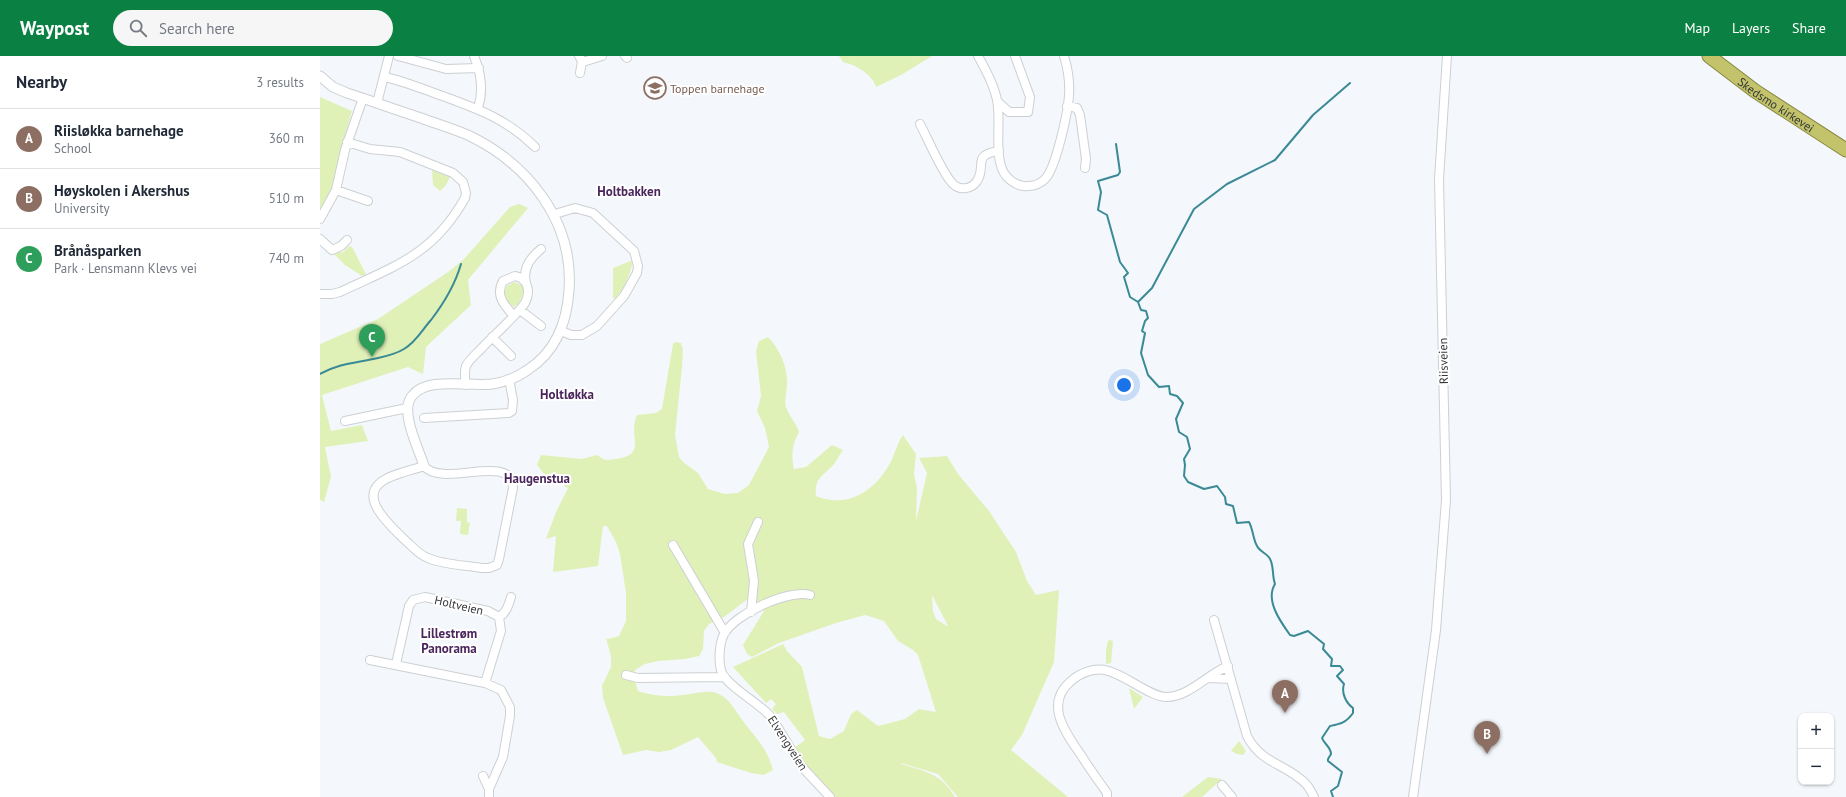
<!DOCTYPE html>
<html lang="en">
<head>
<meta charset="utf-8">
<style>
  body { margin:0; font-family:"PT Sans",sans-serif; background:#f6f6f7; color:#1f2937 }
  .controls { position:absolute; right:12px; bottom:12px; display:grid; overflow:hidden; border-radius:8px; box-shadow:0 1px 3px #0004 }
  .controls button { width:36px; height:36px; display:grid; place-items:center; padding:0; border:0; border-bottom:1px solid #e0e1e3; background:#fff; color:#1f2937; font:20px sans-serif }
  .you { position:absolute; left:804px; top:329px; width:14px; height:14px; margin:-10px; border:3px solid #fff; border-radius:50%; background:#1a73e8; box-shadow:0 0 0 6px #1a73e833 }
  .badge { display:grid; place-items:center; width:26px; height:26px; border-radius:50%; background:#0b8043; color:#fff; font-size:13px; font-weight:700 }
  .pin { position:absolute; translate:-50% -33px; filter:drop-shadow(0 1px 2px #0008) }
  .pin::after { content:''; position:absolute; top:21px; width:14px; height:12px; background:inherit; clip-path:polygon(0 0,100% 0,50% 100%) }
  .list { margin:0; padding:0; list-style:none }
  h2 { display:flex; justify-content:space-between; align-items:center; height:52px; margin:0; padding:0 16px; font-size:17px }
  h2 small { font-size:13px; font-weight:400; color:#747a83 }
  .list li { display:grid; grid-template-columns:26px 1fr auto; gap:12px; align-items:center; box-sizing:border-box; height:60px; padding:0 16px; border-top:1px solid #e0e1e3 }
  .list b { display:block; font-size:15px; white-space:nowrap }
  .list p { margin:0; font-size:13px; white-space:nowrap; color:#747a83 }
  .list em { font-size:13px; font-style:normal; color:#747a83 }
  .icon { flex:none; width:22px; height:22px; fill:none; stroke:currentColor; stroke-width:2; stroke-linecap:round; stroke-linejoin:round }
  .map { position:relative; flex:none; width:1526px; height:741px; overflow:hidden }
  header { display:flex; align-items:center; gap:24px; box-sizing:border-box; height:56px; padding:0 20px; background:#0b8043; color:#fff }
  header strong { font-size:19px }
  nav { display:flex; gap:22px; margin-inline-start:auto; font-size:14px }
  .search { width:280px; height:36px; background:#f6f6f7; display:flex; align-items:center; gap:10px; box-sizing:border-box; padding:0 14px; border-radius:22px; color:#747a83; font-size:15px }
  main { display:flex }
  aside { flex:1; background:#fff }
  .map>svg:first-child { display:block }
  .green { fill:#e0f1b8; fill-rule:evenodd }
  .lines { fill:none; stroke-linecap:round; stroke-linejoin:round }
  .stream { stroke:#3a8a95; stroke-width:2 }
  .minor-casing { stroke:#ccd0d3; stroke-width:10 }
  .tertiary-casing { stroke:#ccd0d3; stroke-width:11 }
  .trunk-casing { stroke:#878840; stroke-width:15 }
  .minor { stroke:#fff; stroke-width:8 }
  .tertiary { stroke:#fff; stroke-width:9 }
  .trunk { stroke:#c2c36a; stroke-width:13 }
  .labels { text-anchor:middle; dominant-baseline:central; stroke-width:4; stroke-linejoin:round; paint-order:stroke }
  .education-label { font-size:12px; fill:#785e54; stroke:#fff; text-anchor:start }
  .street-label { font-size:12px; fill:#363738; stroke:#fff }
  .neighbourhood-label { font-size:13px; font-weight:bold; fill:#4a255b; stroke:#fff }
</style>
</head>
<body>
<header>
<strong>Waypost</strong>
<div class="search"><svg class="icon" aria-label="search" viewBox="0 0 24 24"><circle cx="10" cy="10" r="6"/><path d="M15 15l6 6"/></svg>Search here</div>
<nav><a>Map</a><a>Layers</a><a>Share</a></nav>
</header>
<main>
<aside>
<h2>Nearby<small>3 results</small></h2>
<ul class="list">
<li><span class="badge" style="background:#8d6e63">A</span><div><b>Riisløkka barnehage</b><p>School</p></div><em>360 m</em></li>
<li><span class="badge" style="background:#8d6e63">B</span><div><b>Høyskolen i Akershus</b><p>University</p></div><em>510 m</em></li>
<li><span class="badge" style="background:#2e9e5b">C</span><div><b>Brånåsparken</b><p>Park · Lensmann Klevs vei</p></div><em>740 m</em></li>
</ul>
</aside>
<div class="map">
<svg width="1526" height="741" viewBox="0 0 1526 741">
  <rect width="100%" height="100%" fill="#f4f7fb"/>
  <!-- green -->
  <path class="green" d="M 519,0 L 612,0 L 581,19 L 556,31 C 552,18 536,9 523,6 Z
    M 0,41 L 32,55 L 23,86 L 13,137 L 0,158 Z
    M 112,114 L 130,121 L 126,129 L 120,135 L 113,129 Z
    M 199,148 L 208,152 L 148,224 L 151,249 L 106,291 L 103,318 L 88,311 L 2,339 L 11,375 L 42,369 L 48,385 L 5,391 L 11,421 L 4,446 L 0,444 L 0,288 L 58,263 L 128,216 L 143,204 L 190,151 Z
    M 29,190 L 32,191 L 46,218 L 42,220 L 25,209 L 14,198 L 19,194 L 22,197 Z
    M 313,204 C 310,220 305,231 295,243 L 293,242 L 293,212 Z
    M 194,226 L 201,229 L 204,234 L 200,246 L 194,251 C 186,246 182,239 187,230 Z
    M 448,281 C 460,293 468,312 467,329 C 467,335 464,345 466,351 C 469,360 476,367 479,376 C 472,389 471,399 474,413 L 486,411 L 512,389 L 523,394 C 520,398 517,404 514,408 C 504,420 494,421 496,440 C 530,454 559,432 573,401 C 576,394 578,386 583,379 L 596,398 L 594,418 L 597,432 L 596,465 L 607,417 L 599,402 L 627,400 L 638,418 L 669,455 L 696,496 L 707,525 L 716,539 L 739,534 L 734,606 L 702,679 L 691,694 L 748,741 L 638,741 L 618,718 L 581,707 L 581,708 C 605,715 622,718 635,741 L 515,741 L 495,722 L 474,692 L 485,684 L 464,656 L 457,658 L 452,653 L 456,648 L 451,643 L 446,647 L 413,611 L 463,588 L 467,595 L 482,611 L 499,680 L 510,683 L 524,675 L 531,658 L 537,654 L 558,670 L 585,663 L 599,653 L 616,656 L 598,599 L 593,594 L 578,585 L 564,565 L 545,559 L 516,567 L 459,587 L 432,601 L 427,598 L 423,589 L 444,555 L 436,543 L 429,542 L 404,561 L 389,568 L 384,575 L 383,593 L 379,600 L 365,603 L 338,605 L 325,608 L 315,614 L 314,621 L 318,635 C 332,640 348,641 363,639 C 374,638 389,633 399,638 C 410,643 416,656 423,665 C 437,684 446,690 453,714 L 444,719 L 431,717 L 397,706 L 396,702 L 378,681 L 351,694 L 339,696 L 326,694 L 303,699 L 283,642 L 282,630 L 291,611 L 291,600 L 286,582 L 288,583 L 299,580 L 306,565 L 306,537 L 300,498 L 296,486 L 287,470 L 283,470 L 278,510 L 233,516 L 236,480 L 226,483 L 236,456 L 248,432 L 225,419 L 217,409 L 221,399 L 262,403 L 277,399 L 285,404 C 333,402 306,383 317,359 L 336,357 L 342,353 L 353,288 L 355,286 L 361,287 L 363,293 L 362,311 L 355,379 L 359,401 L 363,406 L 378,417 L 388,433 L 405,438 L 418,437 L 429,429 L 449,391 L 445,372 L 437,355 L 441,340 L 436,295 L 439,285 ZM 612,539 L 628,570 L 627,570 L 616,563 L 613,555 Z
    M 137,452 L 147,453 L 147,466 L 150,467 L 148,479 L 140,478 L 141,465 L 136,465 Z
    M 790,584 L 793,585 L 791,607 L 786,608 L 786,594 L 788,585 Z
    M 809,632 L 823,641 L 814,653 Z
    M 919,685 L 926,695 L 923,699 L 917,698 L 911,695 Z
    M 888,721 L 902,723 L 882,741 L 862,741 Z"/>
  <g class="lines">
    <!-- stream -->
    <path class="stream" d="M 796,88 L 800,116 L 798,119 L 778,125 L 781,136 L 778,154 L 787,159 L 800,206 L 808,217 L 804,221 L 810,241 L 818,246 L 821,254 L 826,255 L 828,262 L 825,265 L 822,275 L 825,277 L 821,297 L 828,319 L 839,331 L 849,330 L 850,338 L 857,340 L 863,347 L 856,363 L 859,376 L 867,381 L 870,393 L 864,403 L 865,409 L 864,420 L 868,426 L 884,433 L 897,430 L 905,441 L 906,448 L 913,450 L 917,467 L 929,466 C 933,473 933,483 937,490 C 940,496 948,498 950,503 C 954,510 952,520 955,528 C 945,544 960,565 970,579 L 974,580 L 988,575 L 1004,588 L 1003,593 L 1012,603 L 1011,610 L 1020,610 L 1023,614 L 1017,620 L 1024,628 C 1021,637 1026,647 1033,652 L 1033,657 C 1026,667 1020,668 1010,670 L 1002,682 C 1004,688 1011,691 1011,698 L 1008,703 L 1008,705 L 1022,716 L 1018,730 L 1011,735 L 1013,741
      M 818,246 L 832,232 L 874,153 L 907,128 L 955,104 L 993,59 L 1030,27
      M 0,318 C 19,307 37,307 58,302 C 67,300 76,298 84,293 C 96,286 102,274 111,264 C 124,247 135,229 141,208"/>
    <!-- minor casing -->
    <g class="minor-casing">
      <path id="minor" d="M 78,0 L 126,13 L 159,12
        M 154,0 C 161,17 164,34 158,52
        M 259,0 L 262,5 L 266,5 L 282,0
        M 305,0 L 307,2
        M 658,0 C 666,14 674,29 677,44 C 682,66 672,105 687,121 C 693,127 700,131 708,130 C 714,130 721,127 725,123 C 736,112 748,56 749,39 C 750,25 748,13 744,0
        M 260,17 L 262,5
        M 65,21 C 83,25 100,32 117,38 C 155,52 186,62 215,91
        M 678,46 L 689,56 L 708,56 L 710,41 L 695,0
        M 57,47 L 69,0
        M 747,50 L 757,52 L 760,59 L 766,103 L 765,112
        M 600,68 C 608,83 622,117 633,128 C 640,135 652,133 657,125 C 667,110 651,99 679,95
        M 16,134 L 48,145
        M 235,158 L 255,152 L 273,157 L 314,195 L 318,210 L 317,217 L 304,240 L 277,270 L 262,279 L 251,279 L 241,275
        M 0,163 L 16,134 L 25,94 L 43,42
        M 0,183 L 12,194 L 21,190 L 27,184
        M 206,227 C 202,212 211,201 221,193
        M 0,238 L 12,238 L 20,236 C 75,210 113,199 145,142 L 146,137 L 143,126 L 133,117 L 80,96 L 50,93 L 27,86
        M 200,254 L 221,270
        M 172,281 L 191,300
        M 146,329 C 145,323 144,316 146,310 C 149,304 155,299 160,294 C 172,281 196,260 205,247 C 211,236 208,222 195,220 L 183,225 C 175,239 184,249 193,259
        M 104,362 L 189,357 L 192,355 L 193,344 L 189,323
        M 25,365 L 87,352
        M 104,410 C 123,433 192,395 193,432 L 179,503 L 177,509 L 169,512 L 162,512 C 145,509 124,509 108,502 C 99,499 93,491 86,485 C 75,474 40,445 59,428 C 67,419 93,414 104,410 Z
        M 353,489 L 405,577
        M 490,539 C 468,533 415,558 404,578 C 399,588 398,607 402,617 C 408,631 441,648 452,662 L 482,711 L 510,741
        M 431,556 L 434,525 L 428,488 L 438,466
        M 179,561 C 187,556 188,550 191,541
        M 894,564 L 927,680 C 942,709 966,707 986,728 C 989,731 992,737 994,741
        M 50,604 L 165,627 L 181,634 L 190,651 L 190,660 L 183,701 L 169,733
        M 76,608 L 89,550 L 93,544 L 105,541 L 168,555 L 179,561 L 181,575 L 165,627
        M 306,619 L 318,622 L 405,621
        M 888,622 L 911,623
        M 163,720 L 169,733 L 169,741
        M 902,729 L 912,741
        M 787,741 L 787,737 C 778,724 769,712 761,699 C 745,676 724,648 751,625 C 760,617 773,612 785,614 C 805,618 828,640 846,641 C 869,641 888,618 908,610
        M 1093,741 L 1116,574 L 1126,444 L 1119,123 L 1127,0"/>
    </g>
    <!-- tertiary casing -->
    <g class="tertiary-casing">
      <path id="tertiary" d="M 0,20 L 13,31 L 27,37 C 52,45 76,54 101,62 C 117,68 134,73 150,80 C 209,109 254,166 249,234 C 247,266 236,295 209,313 C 198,321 185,326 172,328 C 148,331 107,320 92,340 C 79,355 99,393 104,410"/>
    </g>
    <!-- trunk casing -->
    <g class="trunk-casing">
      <g id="trunk">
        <path id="s1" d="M 1389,0 L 1435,35 L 1526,94"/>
      </g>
    </g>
    <!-- minor -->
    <use href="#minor" class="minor"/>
    <!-- tertiary -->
    <use href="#tertiary" class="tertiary"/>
    <!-- trunk -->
    <use href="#trunk" class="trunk"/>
  </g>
  <!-- icons -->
  <defs>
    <g id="school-ring" transform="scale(1.15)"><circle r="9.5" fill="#fff" stroke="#8d6e63" stroke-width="1.5"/><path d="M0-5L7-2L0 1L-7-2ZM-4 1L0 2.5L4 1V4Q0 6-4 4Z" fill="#8d6e63"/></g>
  </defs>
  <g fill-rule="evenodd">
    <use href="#school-ring" x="335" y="32"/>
  </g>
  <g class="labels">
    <!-- education labels -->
    <g class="education-label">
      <text x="350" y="32">Toppen barnehage</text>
    </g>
    <!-- street labels -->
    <g class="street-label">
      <text stroke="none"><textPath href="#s1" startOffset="83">Skedsmo kirkevei</textPath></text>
      <text transform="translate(1123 305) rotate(-91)">Riisveien</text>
      <text transform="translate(139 549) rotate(13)">Holtveien</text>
      <text transform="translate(468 687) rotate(57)">Elvengveien</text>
    </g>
    <!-- neighbourhood labels -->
    <g class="neighbourhood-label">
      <text x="309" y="135">Holtbakken</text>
      <text x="247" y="338">Holtløkka</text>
      <text x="217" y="422">Haugenstua</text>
      <text x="129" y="577">Lillestrøm<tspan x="129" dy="15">Panorama</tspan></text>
    </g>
  </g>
</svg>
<div class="controls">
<button>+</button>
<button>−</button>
</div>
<div class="you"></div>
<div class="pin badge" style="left:965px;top:657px;background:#8d6e63">A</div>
<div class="pin badge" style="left:1167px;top:698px;background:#8d6e63">B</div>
<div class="pin badge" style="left:52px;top:301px;background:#2e9e5b">C</div>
</div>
</main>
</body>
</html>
